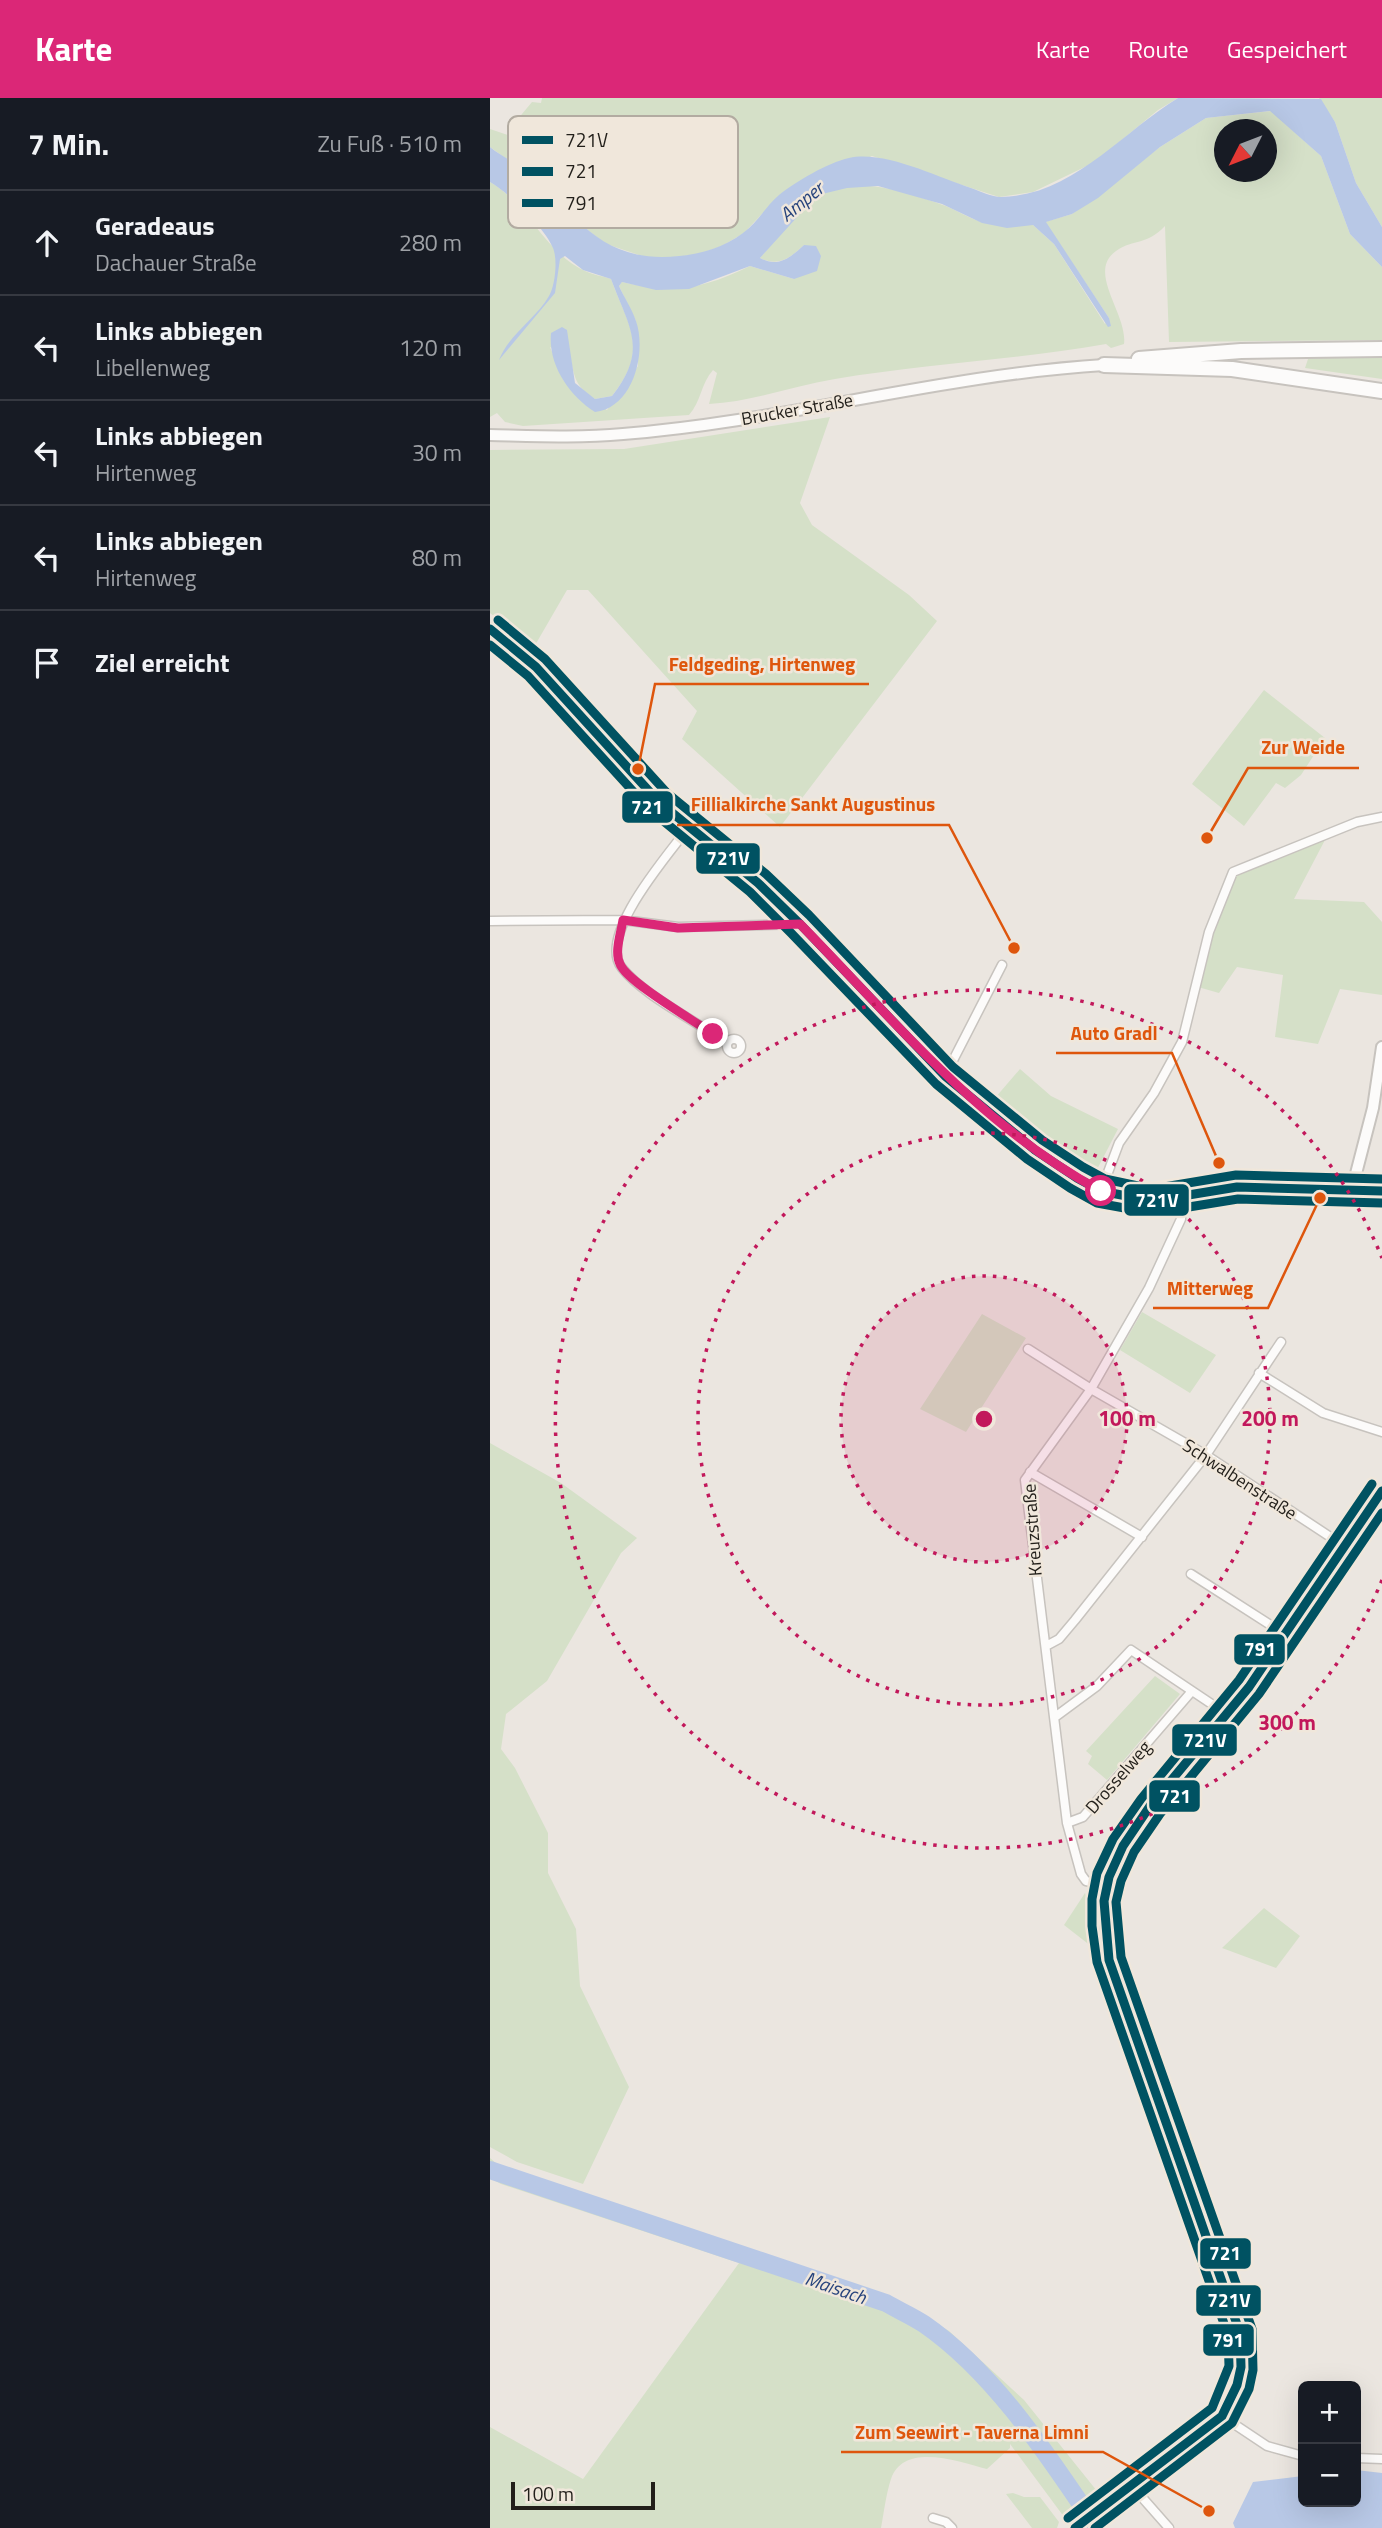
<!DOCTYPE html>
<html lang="de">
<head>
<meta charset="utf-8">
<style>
  body { margin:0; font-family:"Titillium Web",sans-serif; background:#20242c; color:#f1f3f6 }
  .controls { position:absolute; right:21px; bottom:21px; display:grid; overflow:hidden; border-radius:10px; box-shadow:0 7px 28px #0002 }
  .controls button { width:63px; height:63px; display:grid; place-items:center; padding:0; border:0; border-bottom:2px solid #363941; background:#171b24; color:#f1f3f6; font:35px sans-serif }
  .compass { position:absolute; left:724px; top:21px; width:63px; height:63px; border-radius:50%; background:#171b24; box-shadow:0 7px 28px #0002; rotate:228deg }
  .scale { position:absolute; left:21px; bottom:18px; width:144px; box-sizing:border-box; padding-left:7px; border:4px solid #221f1a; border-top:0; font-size:19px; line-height:24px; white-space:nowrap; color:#221f1a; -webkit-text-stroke:5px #f0e7db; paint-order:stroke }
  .stop { position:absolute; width:21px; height:21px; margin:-16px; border:5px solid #db2777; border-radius:50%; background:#fff }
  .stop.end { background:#db2777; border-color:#fff; box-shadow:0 2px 7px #0008 }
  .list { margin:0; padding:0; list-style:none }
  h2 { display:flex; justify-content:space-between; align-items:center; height:91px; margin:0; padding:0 28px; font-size:30px }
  h2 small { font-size:23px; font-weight:400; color:#9ea1a6 }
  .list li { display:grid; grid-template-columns:46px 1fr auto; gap:21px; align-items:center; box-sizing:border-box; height:105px; padding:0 28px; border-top:2px solid #363941 }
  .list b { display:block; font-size:26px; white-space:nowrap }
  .list p { margin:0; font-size:23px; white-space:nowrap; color:#9ea1a6 }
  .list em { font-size:23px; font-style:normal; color:#9ea1a6 }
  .icon { flex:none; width:38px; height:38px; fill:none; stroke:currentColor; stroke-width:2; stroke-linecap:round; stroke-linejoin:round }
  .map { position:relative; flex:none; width:892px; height:2430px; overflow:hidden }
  header { display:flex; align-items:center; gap:42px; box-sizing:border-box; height:98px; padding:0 35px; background:#db2777; color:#fff }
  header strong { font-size:33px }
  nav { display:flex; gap:38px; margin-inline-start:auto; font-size:24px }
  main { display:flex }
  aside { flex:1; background:#171b24 }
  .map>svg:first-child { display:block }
  .green { fill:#d5e0c8; fill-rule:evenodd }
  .water { fill:#b8c8e6 }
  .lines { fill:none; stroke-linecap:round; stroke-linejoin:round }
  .river { stroke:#b8c8e6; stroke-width:18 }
  .street-casing { stroke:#c7c3be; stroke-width:11 }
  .secondary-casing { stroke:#c7c3be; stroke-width:14 }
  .highway-casing { stroke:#c7c3be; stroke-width:18 }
  .street { stroke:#fcfbfa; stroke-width:8 }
  .secondary { stroke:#fcfbfa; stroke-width:10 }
  .highway { stroke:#fcfbfa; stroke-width:14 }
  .bus-1-casing { stroke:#f0e7db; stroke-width:14 }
  .bus-2-casing { stroke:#f0e7db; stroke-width:14 }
  .bus-3-casing { stroke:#f0e7db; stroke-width:14 }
  .bus-1 { stroke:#005262; stroke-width:9 }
  .bus-2 { stroke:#005262; stroke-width:9 }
  .bus-3 { stroke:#005262; stroke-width:9 }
  .route { stroke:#db2777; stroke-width:9 }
  .ring { fill:none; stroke:#c2185b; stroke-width:3.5; stroke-dasharray:3.5 7 }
  .labels { text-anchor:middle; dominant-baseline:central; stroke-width:5; stroke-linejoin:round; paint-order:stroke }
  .street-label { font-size:18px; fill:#221f1a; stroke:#f0e7db }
  .water-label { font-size:19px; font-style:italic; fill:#27437c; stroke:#f0e7db }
  .key { fill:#f0e7db; stroke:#b2aba1; stroke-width:2 }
  .key-label { font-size:19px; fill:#221f1a }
  .centre { fill:#c2185b; stroke:#f0e7db; stroke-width:3.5 }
  .ring-label { font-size:21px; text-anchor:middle; font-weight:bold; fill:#c2185b; stroke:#f0e7db; stroke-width:5; stroke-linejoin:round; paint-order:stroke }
  .leader { fill:none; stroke:#de560d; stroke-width:2.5 }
  .callout-dot { fill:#de560d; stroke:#f0e7db; stroke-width:2.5 }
  .callout-label { font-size:19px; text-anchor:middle; font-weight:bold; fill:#de560d; stroke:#f0e7db; stroke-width:5; stroke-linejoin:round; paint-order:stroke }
  .line-badge { stroke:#f0e7db; stroke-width:2.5 }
  .badge-label { font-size:19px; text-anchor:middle; font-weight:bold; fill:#fff }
</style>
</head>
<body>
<header>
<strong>Karte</strong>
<nav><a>Karte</a><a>Route</a><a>Gespeichert</a></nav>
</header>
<main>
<aside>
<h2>7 Min.<small>Zu Fuß · 510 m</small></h2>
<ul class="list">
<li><svg class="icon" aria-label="ahead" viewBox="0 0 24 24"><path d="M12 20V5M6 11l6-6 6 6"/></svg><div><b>Geradeaus</b><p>Dachauer Straße</p></div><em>280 m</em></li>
<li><svg class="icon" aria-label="left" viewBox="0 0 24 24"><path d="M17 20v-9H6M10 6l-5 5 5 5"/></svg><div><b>Links abbiegen</b><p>Libellenweg</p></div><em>120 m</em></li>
<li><svg class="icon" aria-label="left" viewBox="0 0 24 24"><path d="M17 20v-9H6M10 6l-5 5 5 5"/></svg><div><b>Links abbiegen</b><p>Hirtenweg</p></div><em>30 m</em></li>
<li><svg class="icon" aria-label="left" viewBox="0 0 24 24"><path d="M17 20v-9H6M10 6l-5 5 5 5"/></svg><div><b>Links abbiegen</b><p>Hirtenweg</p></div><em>80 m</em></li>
<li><svg class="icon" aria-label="arrive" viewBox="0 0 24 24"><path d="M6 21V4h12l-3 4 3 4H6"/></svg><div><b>Ziel erreicht</b></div></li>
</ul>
</aside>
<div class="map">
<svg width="892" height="2430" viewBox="0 0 892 2430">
  <rect width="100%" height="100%" fill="#ebe6e0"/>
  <!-- green -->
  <path class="green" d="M 52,0 L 688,0 L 668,12 L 605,64 L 543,94 L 509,99 L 382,58 L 289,98 L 254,135 L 232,148 L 206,157 L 161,161 L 116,146 L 78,117 L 36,75 L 0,49 L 0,31 L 24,39 L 17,34 L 42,4 L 51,5 Z
    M 829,0 L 892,0 L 892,129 L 866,85 L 845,24 Z
    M 781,13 L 831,58 L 860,136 L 892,169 L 892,242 L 679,244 L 675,128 C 656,148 645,140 626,153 C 596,174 638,216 634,246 L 621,250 L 616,246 C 526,262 435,266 345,281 C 303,288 261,304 219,306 L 227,275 L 223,272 C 211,285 211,304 199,317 L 33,328 L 15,324 L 7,315 L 0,319 L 0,84 C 38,106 55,155 95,173 C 103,177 113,178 121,181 C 139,230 160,250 122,298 L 105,301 C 88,290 85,283 81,263 L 60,249 L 74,283 L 117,312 L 148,268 L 146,223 L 129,188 L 132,184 C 183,196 213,191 260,168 L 304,181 L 314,147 C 300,160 289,169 270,160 C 288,139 306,113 330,98 C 364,76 415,94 450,106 C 466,111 479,121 495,125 C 513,130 526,125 543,127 L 564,146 L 615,226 L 619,220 L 555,124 L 582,116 L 670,49 L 716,20 ZM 734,32 L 776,32 L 776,74 L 734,74 Z
    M 892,257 L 892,281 L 815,270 L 819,258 Z
    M 340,319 L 310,405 L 322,427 L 419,497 L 447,523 L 290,729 L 192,641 L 207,613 L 98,492 L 77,492 L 44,549 L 0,515 L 0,352 L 134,351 Z
    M 774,592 L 835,640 L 811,677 L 795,690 L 786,685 L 754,728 L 702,686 Z
    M 835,742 L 804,801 L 874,804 L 892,824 L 892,897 L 850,891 L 828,946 L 785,939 L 793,877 L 747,869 L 729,895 L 708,889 L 720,832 L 743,776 Z
    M 530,971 L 561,998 L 628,1031 L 602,1081 L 499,1007 Z
    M 652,1214 L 726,1257 L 700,1295 L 630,1252 Z
    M 492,1216 L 536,1240 L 476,1334 L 430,1311 Z
    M 0,1345 L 71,1385 L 147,1440 L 131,1455 L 57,1583 L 16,1616 L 11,1651 L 25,1670 L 58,1735 L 58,1775 L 86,1831 L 90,1888 L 139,1989 L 93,2086 L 27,2064 L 0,2049 Z
    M 665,1578 L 690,1596 L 617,1682 L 598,1666 L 602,1658 L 596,1653 Z
    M 595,1795 L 604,1826 L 606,1852 L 574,1827 Z
    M 774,1810 L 810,1838 L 786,1870 L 732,1850 Z
    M 0,2060 L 7,2066 L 410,2203 L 459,2233 L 534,2302 L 615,2403 L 580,2427 L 520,2346 L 520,2350 L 497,2371 C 470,2364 414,2343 401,2381 C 396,2396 394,2414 391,2430 L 0,2430 L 0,2329 L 93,2381 L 249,2165 L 11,2086 L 0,2080 Z
    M 523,2395 L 534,2399 L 550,2399 L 569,2424 L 567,2430 L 542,2430 L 516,2396 Z"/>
  <!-- water -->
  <path class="water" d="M 688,0 L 831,1 L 845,24 L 866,85 L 892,129 L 892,169 L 860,136 L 831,58 L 780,13 L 716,20 L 670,49 L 608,100 L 582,116 L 556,124 L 619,220 L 621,228 L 618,229 L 564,146 L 543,127 L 517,130 L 492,125 L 452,106 L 388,88 L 357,90 L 332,96 L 319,106 L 270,160 C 288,170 300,160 314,147 L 326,148 L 331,158 L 327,173 L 304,181 L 260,168 L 199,191 L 166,192 L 132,184 L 129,188 C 134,199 142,211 146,223 C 157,255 143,310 105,314 C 79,297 58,267 61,235 L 72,229 L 77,232 L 85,285 L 105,301 L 122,298 C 159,251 139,230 121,181 L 93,172 L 75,158 L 70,161 L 65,195 L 9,262 C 19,236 45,222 59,198 C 65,188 68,162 63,150 C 55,130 19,95 0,84 L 0,49 C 11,58 24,64 35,73 C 88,118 110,166 189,158 C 212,156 234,149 253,135 C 267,125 276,108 289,97 C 307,83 337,65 359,60 C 394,52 447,79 481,90 C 490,93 502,99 511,99 C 582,98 632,34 688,0 Z
    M 866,2372 L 892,2375 L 892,2430 L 745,2430 L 743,2425 L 763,2384 L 813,2378 L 813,2404 L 866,2404 Z"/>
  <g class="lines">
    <!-- river -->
    <path class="river" d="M 0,2072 L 396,2205 C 408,2212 422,2218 434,2226 C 505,2275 559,2359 607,2430"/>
    <!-- street casing -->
    <g class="street-casing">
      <path id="street" d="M 198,730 C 179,756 106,838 132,870 C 154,898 207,923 237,946
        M 0,823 L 133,822 L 188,829 L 310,826
        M237 948a7 7 0 1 1 14 0a7 7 0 1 1-14 0Z
        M 455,978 L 512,867
        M 611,1093 L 629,1045 L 664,995 L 692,944 L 719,834 L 743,774 L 867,724 L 892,719
        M 538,1251 L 601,1291 L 716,1357 L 854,1448
        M 769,1275 L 833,1315 L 892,1334
        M 540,1374 L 652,1439
        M 701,1476 L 796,1537
        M 556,1548 L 569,1541 L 585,1522 L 716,1357 L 791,1244
        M 565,1619 L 607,1588 L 641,1552 L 738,1617
        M 577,1725 L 593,1719 L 702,1593
        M 616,1787 L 596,1783 L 591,1776 L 577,1725 L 535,1382 L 601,1291 L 659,1190 L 691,1121 L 691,1098
        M 732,2318 L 777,2348 L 813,2358
        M 866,2360 L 892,2361
        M 642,2388 L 679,2430
        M 443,2420 L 456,2424 L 462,2430
        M 585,2430 L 732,2318 L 747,2287 L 751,2269 L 750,2235 L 619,1862 C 612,1831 610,1798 623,1768 C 646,1713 702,1664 739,1616 C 793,1544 841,1467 892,1393"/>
    </g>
    <!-- secondary casing -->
    <g class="secondary-casing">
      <path id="secondary" d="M 0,337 C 45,338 89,340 133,336 C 295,323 451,277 614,267
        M 0,531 L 46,569 L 169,704 L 268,785 L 310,826 L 455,978 L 545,1052 L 587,1080 L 611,1093 L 662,1103 L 747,1089 L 892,1093
        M 862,1091 L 883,1010 L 892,949"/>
    </g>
    <!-- highway casing -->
    <g class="highway-casing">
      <path id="highway" d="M 649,261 L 751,253 L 892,251
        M 614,267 L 742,271 L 892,293"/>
    </g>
    <!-- street -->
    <use href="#street" class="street"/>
    <!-- secondary -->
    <use href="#secondary" class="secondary"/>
    <!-- highway -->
    <use href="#highway" class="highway"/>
    <!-- bus-1 casing -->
    <g class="bus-1-casing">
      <path id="bus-1" d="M 0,531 L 46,569 L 169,704 L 268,785 L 310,826 L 455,978 L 545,1052 L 587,1080 L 611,1093 L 662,1103 L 747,1089 L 892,1093
        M 585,2430 L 732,2318 L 747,2287 L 751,2269 L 750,2235 L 619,1862 L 614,1803 L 619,1779 L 633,1748 L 660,1708 L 759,1589 L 892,1393"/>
    </g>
    <!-- bus-2 casing -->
    <g class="bus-2-casing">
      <path id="bus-2" d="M 0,547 L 38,578 L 160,712 L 260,794 L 301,835 L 446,986 L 537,1061 L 580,1090 L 607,1105 L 662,1115 L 748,1101 L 892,1105
        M 605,2430 L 742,2325 L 759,2291 L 763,2272 L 762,2231 L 631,1859 L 626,1804 L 631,1783 L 644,1754 L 670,1716 L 769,1596 L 892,1415"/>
    </g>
    <!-- bus-3 casing -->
    <g class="bus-3-casing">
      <path id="bus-3" d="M 8,522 L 55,561 L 177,695 L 276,776 L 319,817 L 463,969 L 552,1042 L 593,1069 L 615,1081 L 662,1091 L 746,1077 L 892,1081
        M 578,2420 L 722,2310 L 739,2268 L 738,2237 L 607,1864 L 602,1828 L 602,1801 L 607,1775 L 623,1741 L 651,1701 L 749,1582 L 882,1386"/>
    </g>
    <!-- bus-1 -->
    <use href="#bus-1" class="bus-1"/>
    <!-- bus-2 -->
    <use href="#bus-2" class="bus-2"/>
    <!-- bus-3 -->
    <use href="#bus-3" class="bus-3"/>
  </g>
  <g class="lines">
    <!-- route -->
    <path class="route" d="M 223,936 C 205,923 137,884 130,866 C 124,854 131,835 133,822 L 188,830 L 310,826 C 404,922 491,1029 611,1093"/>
  </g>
  <!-- distance rings -->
  <circle cx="494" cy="1321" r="143" fill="#c2185b" fill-opacity=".12"/>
  <g class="ring">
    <circle cx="494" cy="1321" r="143"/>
    <circle cx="494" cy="1321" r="286"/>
    <path d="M892 1482A429 429 0 1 1 892 1160"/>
  </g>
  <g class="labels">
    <!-- street labels -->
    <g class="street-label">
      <text transform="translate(307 311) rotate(-10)">Brucker Straße</text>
      <text transform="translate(750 1381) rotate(33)">Schwalbenstraße</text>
      <text transform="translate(542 1432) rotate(-94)">Kreuzstraße</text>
      <text transform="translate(628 1679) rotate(-49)">Drosselweg</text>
    </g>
    <!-- water labels -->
    <g class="water-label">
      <text transform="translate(311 103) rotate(-39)">Amper</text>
      <text transform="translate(346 2189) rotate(19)">Maisach</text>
    </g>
  </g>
  <!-- legend -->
  <rect x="18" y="18" width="230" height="112" rx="10" class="key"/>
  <rect x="32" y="38" width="31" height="8" fill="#005262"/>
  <rect x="32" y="69" width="31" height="9" fill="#005262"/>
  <rect x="32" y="101" width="31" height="8" fill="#005262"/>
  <g class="key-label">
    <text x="75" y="49">721V</text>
    <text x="75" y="80">721</text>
    <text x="75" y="112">791</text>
  </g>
  <circle cx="494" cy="1321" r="10" class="centre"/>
  <g class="ring-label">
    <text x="637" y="1328">100 m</text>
    <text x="780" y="1328">200 m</text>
    <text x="797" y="1632">300 m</text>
  </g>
  <!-- callouts -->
  <path class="leader" d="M148 671L165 586H379M717 740L758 670H869M524 850L459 727H187M729 1065L682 955H566M830 1100L778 1210H663M719 2413L613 2354H351"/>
  <g class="callout-dot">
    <circle cx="148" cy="671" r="7"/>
    <circle cx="717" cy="740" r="7"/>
    <circle cx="524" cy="850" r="7"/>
    <circle cx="729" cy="1065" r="7"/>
    <circle cx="830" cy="1100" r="7"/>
    <circle cx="719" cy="2413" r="7"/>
  </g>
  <g class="callout-label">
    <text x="272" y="573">Feldgeding, Hirtenweg</text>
    <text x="813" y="656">Zur Weide</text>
    <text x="323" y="713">Fillialkirche Sankt Augustinus</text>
    <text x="624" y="942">Auto Gradl</text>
    <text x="720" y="1197">Mitterweg</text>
    <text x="482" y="2341">Zum Seewirt - Taverna Limni</text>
  </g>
  <g class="line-badge">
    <rect x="131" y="692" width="53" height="34" rx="7" fill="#005262"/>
    <rect x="205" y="744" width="66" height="33" rx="7" fill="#005262"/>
    <rect x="633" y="1085" width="67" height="34" rx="7" fill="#005262"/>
    <rect x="743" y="1535" width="53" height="33" rx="7" fill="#005262"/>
    <rect x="681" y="1625" width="67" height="34" rx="7" fill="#005262"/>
    <rect x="658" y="1681" width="53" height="34" rx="7" fill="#005262"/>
    <rect x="709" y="2139" width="53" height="33" rx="7" fill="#005262"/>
    <rect x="705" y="2186" width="67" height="33" rx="7" fill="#005262"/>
    <rect x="712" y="2225" width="53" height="34" rx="7" fill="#005262"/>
  </g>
  <g class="badge-label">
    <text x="157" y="716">721</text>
    <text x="238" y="767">721V</text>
    <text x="667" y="1109">721V</text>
    <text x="770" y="1558">791</text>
    <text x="715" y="1649">721V</text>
    <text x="685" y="1705">721</text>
    <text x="735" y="2162">721</text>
    <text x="739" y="2209">721V</text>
    <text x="738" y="2249">791</text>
  </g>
</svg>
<div class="controls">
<button>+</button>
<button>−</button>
</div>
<svg class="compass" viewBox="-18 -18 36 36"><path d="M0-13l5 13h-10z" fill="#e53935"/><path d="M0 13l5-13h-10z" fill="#9ea1a6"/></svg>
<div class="scale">100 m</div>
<div class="stop" style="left:611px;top:1093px"></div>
<div class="stop end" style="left:223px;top:936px"></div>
</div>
</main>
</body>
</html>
